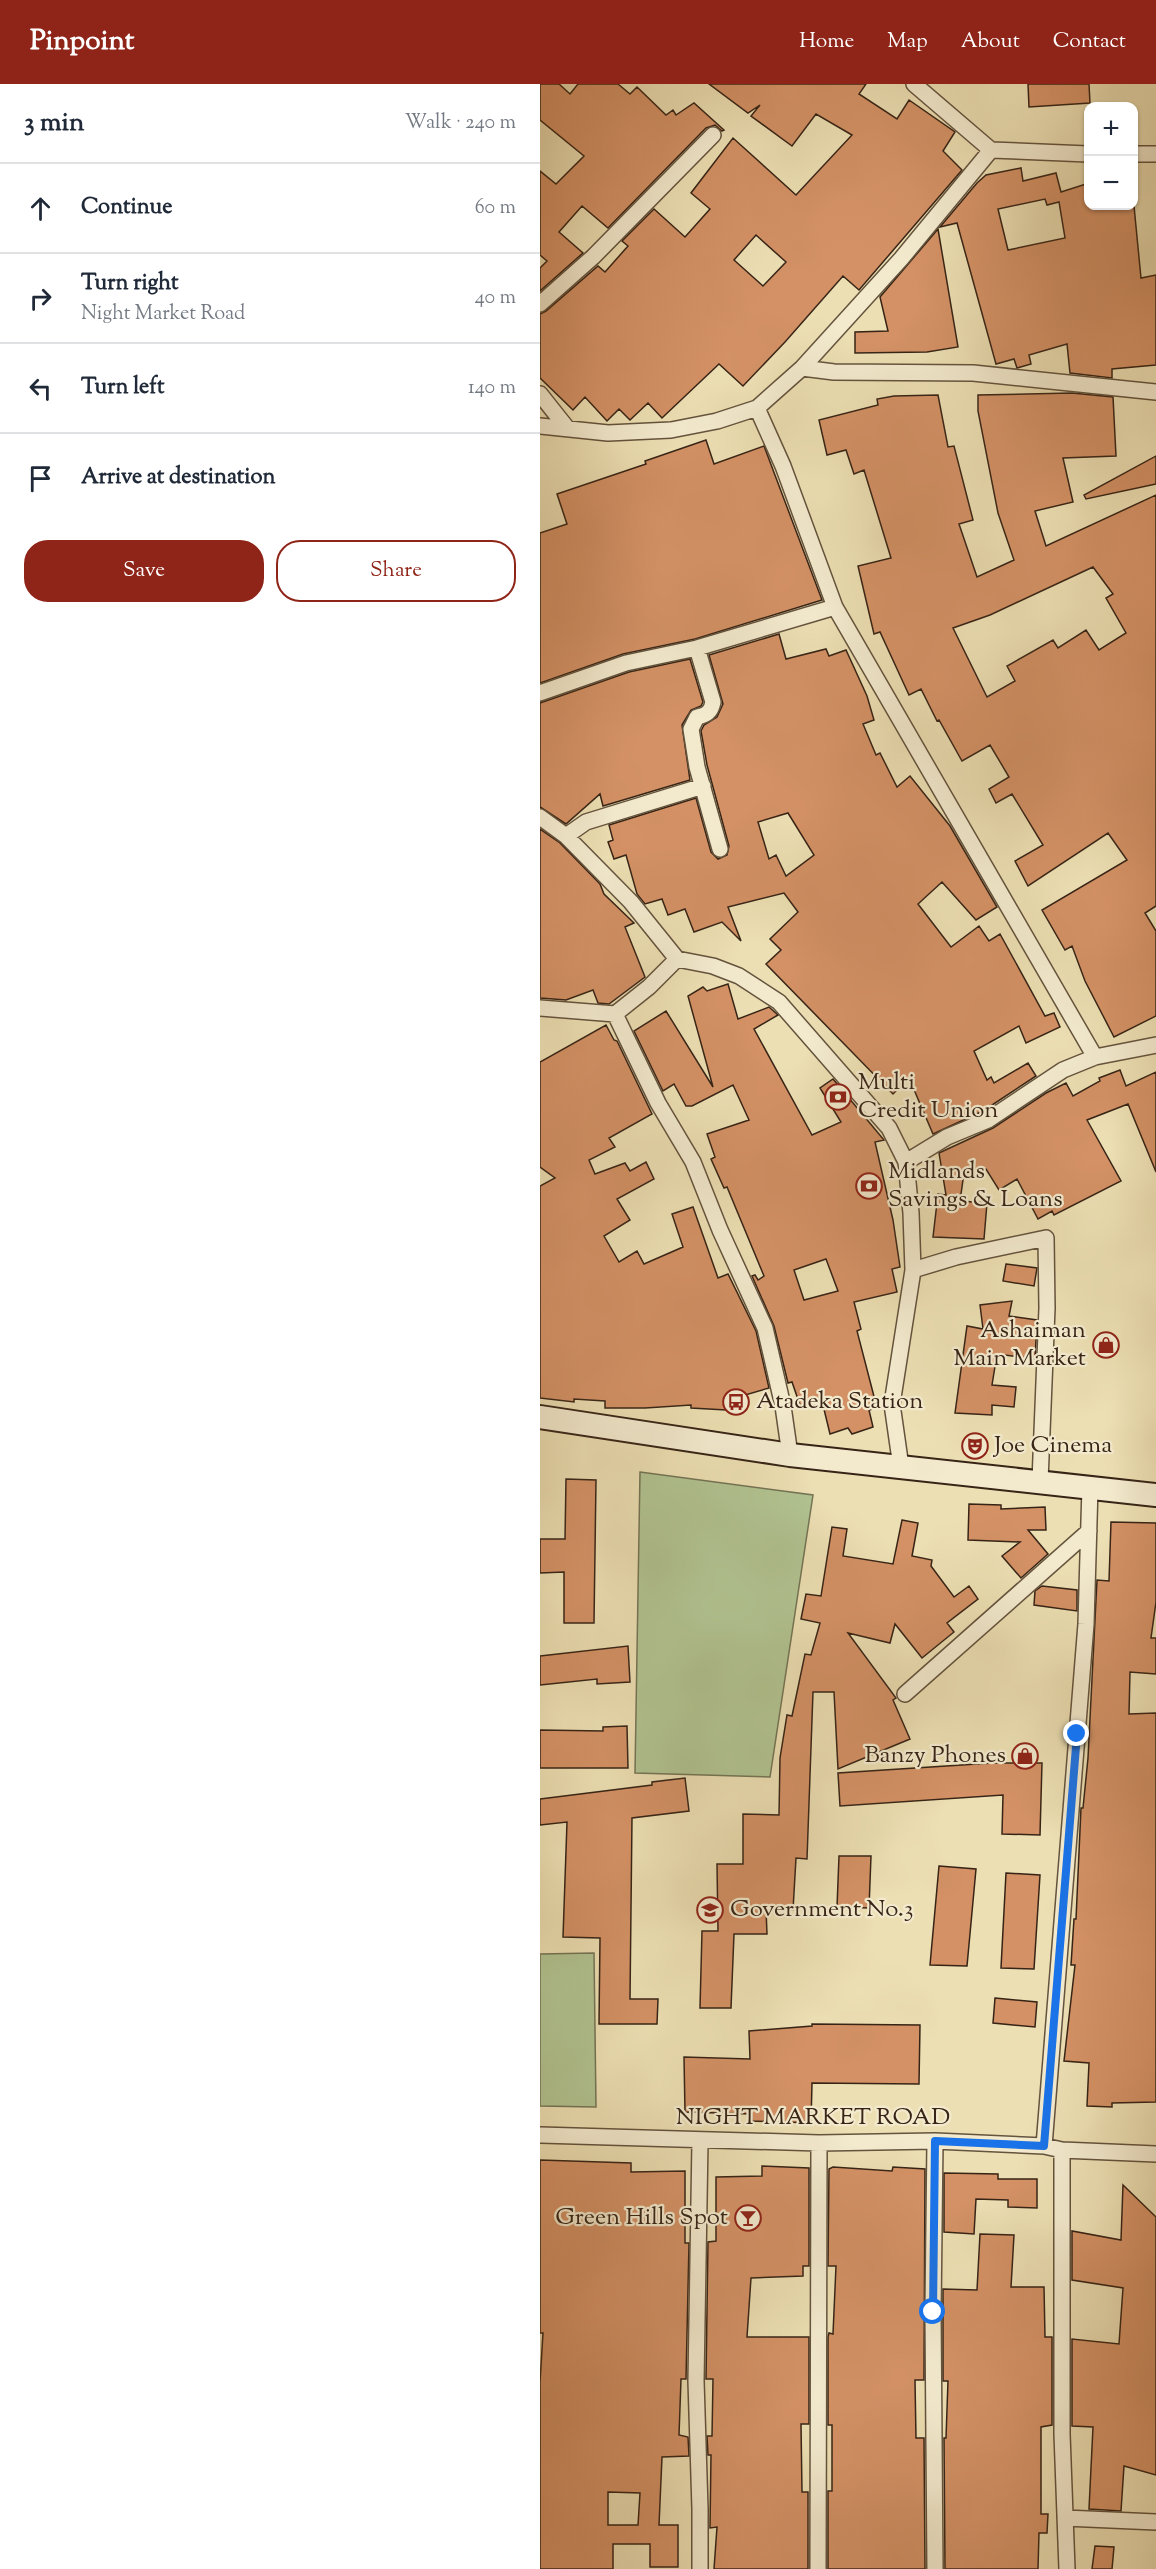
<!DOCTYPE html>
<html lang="en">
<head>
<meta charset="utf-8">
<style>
  body { margin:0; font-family:"Sorts Mill Goudy",serif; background:#f6f6f7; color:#1f2937 }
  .controls { position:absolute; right:18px; top:18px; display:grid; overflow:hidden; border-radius:12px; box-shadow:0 2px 4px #0004 }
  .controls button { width:54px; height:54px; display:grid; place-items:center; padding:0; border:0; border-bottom:2px solid #e0e1e3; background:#fff; color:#1f2937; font:30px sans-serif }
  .stop { position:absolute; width:18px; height:18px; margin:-14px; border:4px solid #1a73e8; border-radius:50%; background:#fff }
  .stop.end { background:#1a73e8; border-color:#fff; box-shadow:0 2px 6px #0008 }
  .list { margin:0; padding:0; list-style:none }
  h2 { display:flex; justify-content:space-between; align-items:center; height:78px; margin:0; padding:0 24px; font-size:26px }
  h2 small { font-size:20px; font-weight:400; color:#747a83 }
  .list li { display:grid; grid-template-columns:39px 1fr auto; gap:18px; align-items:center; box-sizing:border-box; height:90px; padding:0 24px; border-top:2px solid #e0e1e3 }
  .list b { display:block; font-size:22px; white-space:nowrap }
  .list p { margin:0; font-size:20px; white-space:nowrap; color:#747a83 }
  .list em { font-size:20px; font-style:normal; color:#747a83 }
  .actions { display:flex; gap:12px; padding:18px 24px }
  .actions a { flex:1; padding:14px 0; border:2px solid #8f2418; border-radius:24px; text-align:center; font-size:21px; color:#8f2418 }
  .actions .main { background:#8f2418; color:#fff }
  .icon { flex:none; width:33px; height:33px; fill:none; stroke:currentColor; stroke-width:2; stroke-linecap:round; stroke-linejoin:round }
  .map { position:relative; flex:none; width:616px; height:2485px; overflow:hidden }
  header { display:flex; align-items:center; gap:36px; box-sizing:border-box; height:84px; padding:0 30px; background:#8f2418; color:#fff }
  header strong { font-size:28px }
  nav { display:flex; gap:33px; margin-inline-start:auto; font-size:21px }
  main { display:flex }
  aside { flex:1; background:#fff }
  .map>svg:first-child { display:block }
  .green { fill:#b1c391; stroke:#747454; stroke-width:1.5 }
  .building { fill:#d39165; stroke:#372416; stroke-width:1.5; fill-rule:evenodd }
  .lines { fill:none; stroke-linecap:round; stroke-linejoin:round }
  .street-casing { stroke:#64533d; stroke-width:18 }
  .secondary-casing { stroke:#372416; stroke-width:26 }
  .street { stroke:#f3eace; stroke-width:15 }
  .secondary { stroke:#f3eace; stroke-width:22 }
  .route { stroke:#1a73e8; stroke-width:8 }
  .labels { text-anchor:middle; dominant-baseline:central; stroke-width:4.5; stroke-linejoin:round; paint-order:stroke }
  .poi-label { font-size:24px; fill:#372416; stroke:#f3eace; text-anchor:start }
  .street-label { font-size:24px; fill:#372416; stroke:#f3eace }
</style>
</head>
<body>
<header>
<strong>Pinpoint</strong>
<nav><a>Home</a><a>Map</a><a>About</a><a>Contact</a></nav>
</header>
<main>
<aside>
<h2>3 min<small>Walk · 240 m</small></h2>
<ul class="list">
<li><svg class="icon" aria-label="ahead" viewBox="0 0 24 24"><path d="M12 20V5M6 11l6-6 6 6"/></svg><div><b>Continue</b></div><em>60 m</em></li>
<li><svg class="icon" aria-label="right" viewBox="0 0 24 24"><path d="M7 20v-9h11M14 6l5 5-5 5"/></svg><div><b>Turn right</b><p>Night Market Road</p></div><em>40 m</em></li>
<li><svg class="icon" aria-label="left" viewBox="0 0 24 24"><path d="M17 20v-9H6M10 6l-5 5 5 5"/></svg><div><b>Turn left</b></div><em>140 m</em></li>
<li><svg class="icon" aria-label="arrive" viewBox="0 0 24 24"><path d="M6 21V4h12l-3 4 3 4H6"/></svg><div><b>Arrive at destination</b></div></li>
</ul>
<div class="actions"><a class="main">Save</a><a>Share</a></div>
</aside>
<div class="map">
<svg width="616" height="2485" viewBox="0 0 616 2485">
  <rect width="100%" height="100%" fill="#ecdfb3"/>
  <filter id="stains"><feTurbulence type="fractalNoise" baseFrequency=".00333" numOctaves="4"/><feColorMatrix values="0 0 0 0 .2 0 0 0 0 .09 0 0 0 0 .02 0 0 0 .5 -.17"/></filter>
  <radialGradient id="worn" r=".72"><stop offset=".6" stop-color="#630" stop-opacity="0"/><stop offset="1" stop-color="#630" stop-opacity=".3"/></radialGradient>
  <!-- green -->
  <path class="green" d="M 100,1388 L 273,1411 L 230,1693 L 95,1689 Z
    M 54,1869 L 56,2023 L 0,2022 L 0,1870 Z"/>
  <!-- building -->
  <path class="building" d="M 0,0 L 19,0 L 30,10 L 38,0 L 78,0 L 90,10 L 97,3 L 126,31 L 133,26 L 136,31 L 154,19 L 184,46 L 182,47 L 175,41 L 166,44 L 68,144 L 42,122 L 19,148 L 43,169 L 0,207 L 0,184 L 7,177 L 0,171 L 0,87 L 16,100 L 44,72 L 0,36 Z
    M 169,0 L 326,0 L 319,10 L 357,35 L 369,16 L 415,48 L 403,67 L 422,86 L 319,206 L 303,192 L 245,258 L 203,302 L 179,280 L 122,334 L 108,319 L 90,336 L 79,325 L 67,337 L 45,313 L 33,326 L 0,294 L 0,230 L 6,227 L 58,182 L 65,188 L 88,162 L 82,157 L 114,125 L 145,153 L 170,125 L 151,109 L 193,54 L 256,111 L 312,51 L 276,30 L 252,62 L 211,32 L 220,21 L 208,29 ZM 216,151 L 246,178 L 223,202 L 194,176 Z
    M 488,0 L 549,0 L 550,19 L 489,23 Z
    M 481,84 L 483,97 L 516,89 L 521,108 L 549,99 L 549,122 L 594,122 L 601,194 L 616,191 L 616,281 L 572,285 L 572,294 L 530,289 L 527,260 L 489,271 L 491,280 L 477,284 L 474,275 L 456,280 L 417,139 L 400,143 L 437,99 L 446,91 ZM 505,115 L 507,121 L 519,118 L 525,154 L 468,166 L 458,125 Z
    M 398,145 L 418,263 L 387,268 L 315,269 L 315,248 L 348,247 L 340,213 Z
    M 532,309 L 573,313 L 576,372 L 523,374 L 533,418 L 495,427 L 506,462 L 616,411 L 616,822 L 605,829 L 616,847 L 616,932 L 574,953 L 545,897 L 532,862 L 525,866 L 502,826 L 587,776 L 568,749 L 488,802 L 475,777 L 503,761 L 472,710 L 456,719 L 449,705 L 469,693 L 450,661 L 422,677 L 399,636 L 397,637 L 381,605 L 369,611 L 340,548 L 334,550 L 318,482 L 351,474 L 324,386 L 314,390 L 306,366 L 287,371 L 279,336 L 338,321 L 337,315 L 354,312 L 398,311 L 408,363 L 414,362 L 433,436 L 419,440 L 437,493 L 474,476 L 458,429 L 438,327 L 438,311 ZM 553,483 L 573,510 L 566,514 L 586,549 L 559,566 L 546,546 L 518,564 L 513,556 L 467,582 L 475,597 L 447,613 L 413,544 L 450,531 Z
    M 166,356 L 174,380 L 224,362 L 282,516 L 155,555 L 83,570 L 0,599 L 0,449 L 27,440 L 17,410 L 106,380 L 105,377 Z
    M 616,372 L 616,400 L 546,415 L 544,411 Z
    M 239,550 L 246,575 L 286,565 L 289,572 L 306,566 L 327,612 L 334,636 L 323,640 L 336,671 L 340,669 L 357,703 L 370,692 L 410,742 L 457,823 L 436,836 L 402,798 L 378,820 L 411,863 L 439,842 L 449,857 L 460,850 L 505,932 L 514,929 L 520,943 L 486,959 L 479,942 L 434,967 L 447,996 L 451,993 L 454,999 L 488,979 L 496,992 L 443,1027 L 393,1050 L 369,994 L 353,1010 L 226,880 L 241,866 L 230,855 L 258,828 L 244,809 L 188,823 L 201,857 L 182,838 L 154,848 L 145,825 L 128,831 L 122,815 L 105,820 L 97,810 L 86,771 L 74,775 L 68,758 L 73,756 L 69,741 L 156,714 L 171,768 L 178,775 L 187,771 L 189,762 L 167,681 L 161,647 L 164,641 L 177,633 L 183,620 L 169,571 ZM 248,729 L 274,771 L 246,792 L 236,771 L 229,775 L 218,738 Z
    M 150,575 L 163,618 L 161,622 L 151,626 L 142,641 L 150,696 L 63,722 L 60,710 L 26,740 L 0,723 L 0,619 L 89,588 Z
    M 0,745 L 20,759 L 60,800 L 64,810 L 94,839 L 85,843 L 105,893 L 69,920 L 58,919 L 53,906 L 26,916 L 0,914 Z
    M 188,900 L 198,935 L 229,923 L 238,931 L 214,945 L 272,1051 L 301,1038 L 280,1004 L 293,995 L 344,1056 L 335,1058 L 353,1136 L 360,1183 L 352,1185 L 357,1208 L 314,1218 L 321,1245 L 317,1247 L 337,1324 L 329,1326 L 333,1343 L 312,1350 L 308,1344 L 290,1350 L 282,1317 L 261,1324 L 252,1298 L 248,1299 L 234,1242 L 212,1192 L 215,1191 L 218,1196 L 224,1192 L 187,1103 L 184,1104 L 171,1075 L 175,1073 L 167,1050 L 209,1036 L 193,1001 L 152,1022 L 146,1022 L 134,1000 L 123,1007 L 94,947 L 126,927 L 173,1003 L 148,912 L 163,903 L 167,907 ZM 286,1175 L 298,1207 L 264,1216 L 254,1186 Z
    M 66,941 L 74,956 L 77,957 L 112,1030 L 69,1054 L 75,1063 L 49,1076 L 55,1090 L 85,1079 L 90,1087 L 106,1078 L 114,1095 L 77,1115 L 90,1136 L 64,1152 L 79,1178 L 97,1167 L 104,1180 L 143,1163 L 132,1130 L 153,1123 L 178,1194 L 188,1190 L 216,1247 L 229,1304 L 205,1311 L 204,1327 L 151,1324 L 151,1321 L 105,1324 L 65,1324 L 65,1317 L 34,1315 L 34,1318 L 0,1314 L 0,1102 L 15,1094 L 0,1083 L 0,978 Z
    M 580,986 L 586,1002 L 616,988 L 616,1088 L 588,1020 L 547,1036 L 581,1097 L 514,1131 L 512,1127 L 498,1135 L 477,1095 L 459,1106 L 446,1085 L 424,1089 L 420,1117 L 447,1119 L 444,1155 L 393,1153 L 398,1110 L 406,1111 L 399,1069 L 453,1044 L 506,1009 L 526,999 L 533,1012 L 560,997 L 559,994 Z
    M 466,1180 L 497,1184 L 494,1202 L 463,1197 Z
    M 472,1217 L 469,1232 L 497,1236 L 495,1275 L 457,1270 L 452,1301 L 476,1303 L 474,1323 L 452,1321 L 452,1331 L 415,1329 L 427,1242 L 443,1245 L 440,1221 Z
    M 26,1395 L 56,1396 L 54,1539 L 24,1539 L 24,1488 L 0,1489 L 0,1455 L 25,1455 Z
    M 429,1420 L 461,1421 L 461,1425 L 505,1423 L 506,1446 L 488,1446 L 508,1470 L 481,1494 L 462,1472 L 480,1458 L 428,1456 Z
    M 362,1436 L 378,1439 L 372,1472 L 392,1476 L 391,1482 L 414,1513 L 429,1502 L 438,1515 L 407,1539 L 414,1548 L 382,1574 L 355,1540 L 350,1559 L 308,1549 L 356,1614 L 353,1616 L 370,1655 L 298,1685 L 294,1608 L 273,1608 L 267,1775 L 256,1774 L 253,1826 L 226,1825 L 227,1850 L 194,1850 L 191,1924 L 160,1924 L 162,1847 L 178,1847 L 177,1780 L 203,1780 L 203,1730 L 239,1731 L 240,1674 L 247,1631 L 252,1632 L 265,1570 L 271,1571 L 280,1539 L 261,1535 L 266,1510 L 281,1512 L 292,1443 L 307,1445 L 303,1472 L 353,1480 Z
    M 571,1438 L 616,1439 L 616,1518 L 611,1554 L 616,1554 L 616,1590 L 590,1588 L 589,1630 L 616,1629 L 616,2018 L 572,2019 L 572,2023 L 547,2022 L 549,1979 L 524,1977 L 535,1881 L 531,1881 L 534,1835 L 536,1835 L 541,1724 L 543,1724 L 548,1674 L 557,1496 L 569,1497 Z
    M 502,1502 L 537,1506 L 537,1527 L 494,1521 L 495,1507 Z
    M 88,1562 L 90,1598 L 57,1600 L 57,1595 L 0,1601 L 0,1572 Z
    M 87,1642 L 88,1684 L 0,1684 L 0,1646 L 63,1647 L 63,1643 Z
    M 453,1679 L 502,1679 L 500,1751 L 462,1750 L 463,1711 L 300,1722 L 298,1689 Z
    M 145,1694 L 149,1727 L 92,1734 L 90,1915 L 118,1915 L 117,1940 L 59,1940 L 60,1854 L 23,1853 L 27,1738 L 0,1741 L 0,1715 L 112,1701 L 112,1698 Z
    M 299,1772 L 331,1772 L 329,1824 L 297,1823 Z
    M 399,1782 L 436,1785 L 427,1882 L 390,1881 Z
    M 466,1789 L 500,1791 L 494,1885 L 461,1884 Z
    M 455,1914 L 497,1918 L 495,1943 L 453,1939 Z
    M 272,1940 L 380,1941 L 379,2000 L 272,1999 L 271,2039 L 212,2037 L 212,2030 L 145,2028 L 144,1973 L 210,1975 L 209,1947 L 272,1942 Z
    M 0,2076 L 91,2079 L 91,2088 L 145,2087 L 145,2159 L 149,2159 L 146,2295 L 141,2295 L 139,2351 L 148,2353 L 149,2372 L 122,2373 L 119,2441 L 138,2441 L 138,2483 L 110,2483 L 110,2460 L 73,2460 L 73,2485 L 0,2485 L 0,2298 L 3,2249 L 0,2249 ZM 68,2408 L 100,2409 L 98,2441 L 68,2441 Z
    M 222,2082 L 269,2084 L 269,2182 L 263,2182 L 263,2192 L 211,2194 L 207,2253 L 269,2253 L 269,2340 L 261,2340 L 262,2408 L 268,2408 L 268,2485 L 174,2485 L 177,2443 L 170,2444 L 171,2371 L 168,2371 L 167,2352 L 172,2352 L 173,2295 L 166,2295 L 168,2158 L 176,2157 L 176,2093 L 222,2092 Z
    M 293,2083 L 352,2087 L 353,2083 L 385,2085 L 384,2296 L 375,2296 L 376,2354 L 384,2354 L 385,2485 L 288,2485 L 288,2407 L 292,2407 L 292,2341 L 288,2341 L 288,2253 L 289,2249 L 293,2250 L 296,2182 L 288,2182 L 289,2085 Z
    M 404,2089 L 458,2090 L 458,2095 L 497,2095 L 497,2124 L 468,2123 L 468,2116 L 436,2115 L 434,2150 L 404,2148 Z
    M 583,2101 L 616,2133 L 616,2391 L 584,2382 L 581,2427 L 549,2425 L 553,2343 L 532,2342 L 532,2255 L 579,2260 L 583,2204 L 532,2196 L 532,2147 L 581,2156 Z
    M 440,2150 L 474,2151 L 471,2203 L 504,2203 L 505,2253 L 512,2253 L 512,2341 L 501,2343 L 501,2430 L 508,2430 L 507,2449 L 499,2449 L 498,2485 L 405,2485 L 404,2354 L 406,2354 L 408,2297 L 403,2297 L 403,2205 L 437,2206 Z
    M 555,2462 L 574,2463 L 572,2485 L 552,2485 Z"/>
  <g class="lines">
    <!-- street casing -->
    <g class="street-casing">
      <path id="street" d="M 374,0 L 451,66
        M 594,70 L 616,70
        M 0,220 L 53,173 L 173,51
        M 262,284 L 294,288 L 433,289 L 616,308
        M 0,310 L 27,344
        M 217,324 L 243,382 L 295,523 L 555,973
        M 0,342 L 68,349 L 131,346 L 177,337 L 217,324 L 262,284 L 361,175 L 451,66 L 548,70
        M 157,564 L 173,618 C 171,628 167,631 157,633 L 151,645 L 157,683 L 180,765
        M 0,609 L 86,579 L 157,564 L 295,523
        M 0,733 L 26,752 L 91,818 L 137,875 L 173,882 L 199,892 L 239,918 L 349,1044 L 366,1078 L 371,1129 L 373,1186 L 352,1320 L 361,1383
        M 26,752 L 46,738 L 163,702
        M 137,875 L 109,903 L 75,930 L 118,1019 L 153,1078 L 180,1146 L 225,1244 L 243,1322 L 250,1371
        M 0,924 L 75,930
        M 366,1078 L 407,1053 L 448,1036 L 523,986 L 555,973 L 616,961
        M 373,1186 L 416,1173 L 506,1154 L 507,1224 L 500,1397
        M 365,1610 L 549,1447
        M 0,2051 L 279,2059 L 395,2057 L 504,2062 L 522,2066 L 616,2070
        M 160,2057 L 156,2297 L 160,2425 L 160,2485
        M 395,2057 L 393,2228 L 395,2485
        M 504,2062 L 546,1540 L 550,1403
        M 522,2066 L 522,2350 L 527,2485
        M 525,2434 L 616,2438
        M 278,2485 L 279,2059"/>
    </g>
    <!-- secondary casing -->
    <g class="secondary-casing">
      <path id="secondary" d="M 0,1333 L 250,1371 L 616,1411"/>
    </g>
    <!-- street -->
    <use href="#street" class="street"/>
    <!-- secondary -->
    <use href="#secondary" class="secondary"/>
  </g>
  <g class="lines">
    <!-- route -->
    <path class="route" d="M 393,2228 L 395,2057 L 504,2062 L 537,1650"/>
  </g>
  <!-- icons -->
  <defs>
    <g id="bank-ring" transform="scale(1.35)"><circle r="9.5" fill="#f3eace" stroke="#8f2418" stroke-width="1.5"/><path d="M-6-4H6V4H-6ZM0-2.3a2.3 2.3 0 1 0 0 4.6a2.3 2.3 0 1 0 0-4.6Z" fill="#8f2418"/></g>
    <g id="shop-ring" transform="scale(1.35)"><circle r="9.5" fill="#f3eace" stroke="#8f2418" stroke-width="1.5"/><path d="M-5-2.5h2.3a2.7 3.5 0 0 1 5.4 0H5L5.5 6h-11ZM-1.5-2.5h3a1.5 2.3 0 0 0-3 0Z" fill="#8f2418"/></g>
    <g id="bus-ring" transform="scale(1.35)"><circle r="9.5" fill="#f3eace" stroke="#8f2418" stroke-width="1.5"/><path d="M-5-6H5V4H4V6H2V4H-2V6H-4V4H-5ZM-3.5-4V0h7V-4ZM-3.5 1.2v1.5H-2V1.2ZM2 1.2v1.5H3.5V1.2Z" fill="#8f2418"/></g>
    <g id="theatre-ring" transform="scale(1.35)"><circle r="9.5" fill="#f3eace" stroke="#8f2418" stroke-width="1.5"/><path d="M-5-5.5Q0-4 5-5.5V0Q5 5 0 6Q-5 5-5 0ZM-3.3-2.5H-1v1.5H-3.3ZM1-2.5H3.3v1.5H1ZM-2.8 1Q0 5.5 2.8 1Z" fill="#8f2418"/></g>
    <g id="school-ring" transform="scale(1.35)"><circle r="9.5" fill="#f3eace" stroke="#8f2418" stroke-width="1.5"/><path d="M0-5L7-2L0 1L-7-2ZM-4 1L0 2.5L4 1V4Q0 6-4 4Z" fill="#8f2418"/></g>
    <g id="bar-ring" transform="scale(1.35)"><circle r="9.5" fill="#f3eace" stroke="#8f2418" stroke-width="1.5"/><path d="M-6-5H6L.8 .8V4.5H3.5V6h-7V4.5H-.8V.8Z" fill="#8f2418"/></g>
  </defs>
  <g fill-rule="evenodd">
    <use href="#bank-ring" x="298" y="1013"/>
    <use href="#bank-ring" x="329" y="1102"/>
    <use href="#shop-ring" x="566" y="1261"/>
    <use href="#bus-ring" x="196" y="1318"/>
    <use href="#theatre-ring" x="435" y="1362"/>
    <use href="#shop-ring" x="485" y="1672"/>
    <use href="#school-ring" x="170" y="1826"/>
    <use href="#bar-ring" x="208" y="2134"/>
  </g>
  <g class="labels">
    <!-- poi labels -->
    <g class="poi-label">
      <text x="318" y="999">Multi<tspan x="318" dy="28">Credit Union</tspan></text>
      <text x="348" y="1088">Midlands<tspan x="348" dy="28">Savings &amp; Loans</tspan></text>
      <text x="546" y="1247" text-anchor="end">Ashaiman<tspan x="546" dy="28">Main Market</tspan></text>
      <text x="216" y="1318">Atadeka Station</text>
      <text x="454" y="1362">Joe Cinema</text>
      <text x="466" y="1672" text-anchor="end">Banzy Phones</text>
      <text x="190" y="1826">Government No.3</text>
      <text x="188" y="2134" text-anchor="end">Green Hills Spot</text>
    </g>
    <!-- street labels -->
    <g class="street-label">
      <text x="273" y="2034">NIGHT MARKET ROAD</text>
    </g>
  </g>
  <rect width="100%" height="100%" filter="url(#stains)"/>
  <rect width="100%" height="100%" fill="url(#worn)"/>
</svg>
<div class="controls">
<button>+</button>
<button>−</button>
</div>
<div class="stop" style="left:393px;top:2228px"></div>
<div class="stop end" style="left:537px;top:1650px"></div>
</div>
</main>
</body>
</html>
